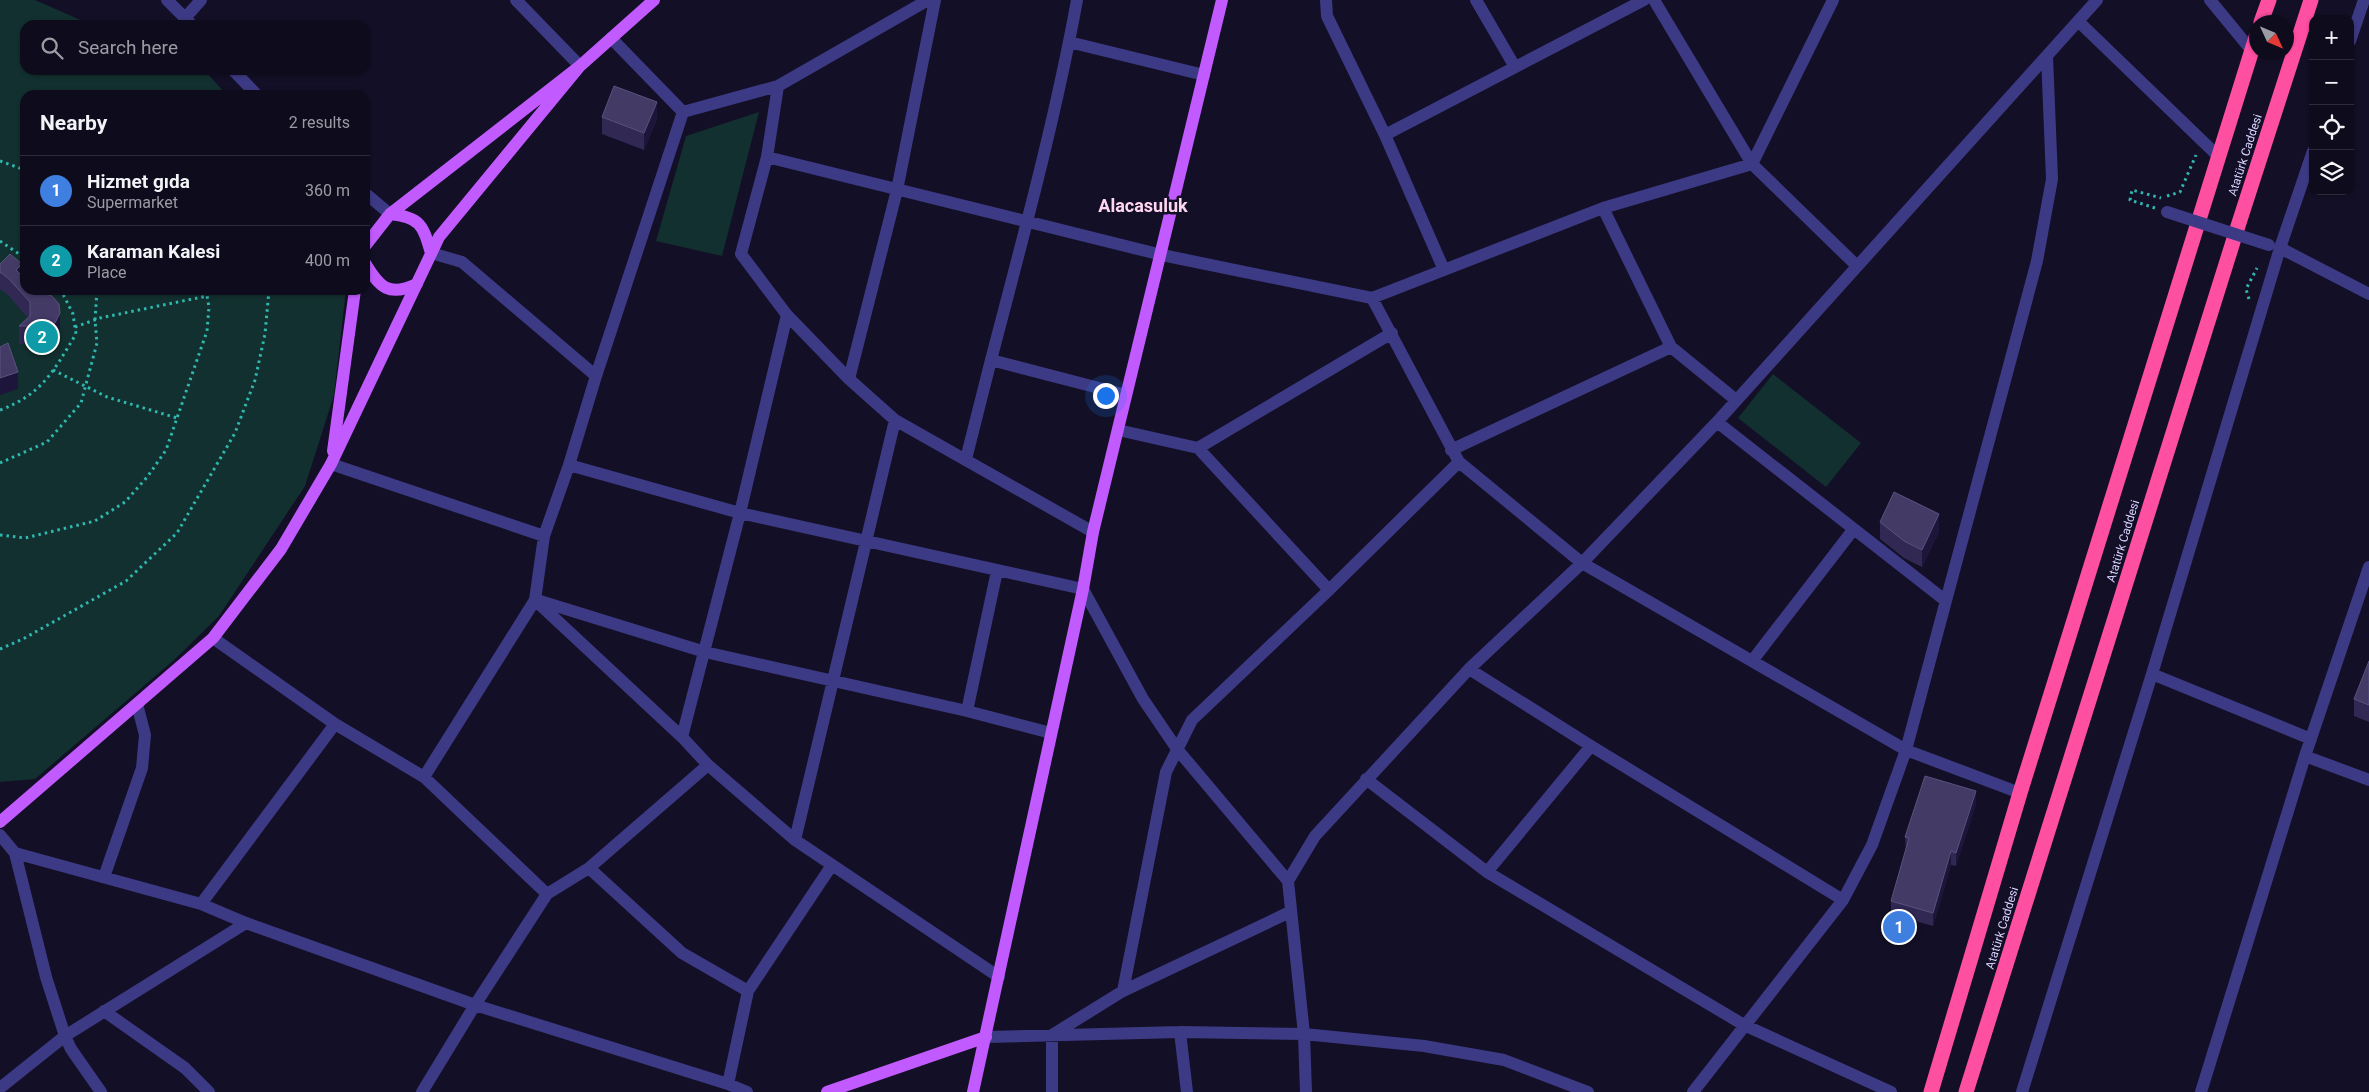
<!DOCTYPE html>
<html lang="en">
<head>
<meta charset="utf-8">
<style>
  body { margin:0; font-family:Roboto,sans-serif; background:#1c1929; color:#f1f3f6 }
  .controls { position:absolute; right:15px; top:15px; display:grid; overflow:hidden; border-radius:10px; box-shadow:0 1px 4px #0004 }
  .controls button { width:45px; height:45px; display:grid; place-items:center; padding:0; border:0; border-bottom:1px solid #2e2b3b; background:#0e0b1c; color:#f1f3f6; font:25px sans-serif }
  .compass { position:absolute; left:2249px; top:15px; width:45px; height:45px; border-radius:50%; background:#0e0b1c; box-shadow:0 1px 4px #0004; rotate:134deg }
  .you { position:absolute; left:1105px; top:395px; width:18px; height:18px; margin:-12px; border:4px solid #fff; border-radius:50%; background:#1a73e8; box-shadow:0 0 0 8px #1a73e833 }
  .badge { display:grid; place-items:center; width:32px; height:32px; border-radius:50%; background:#00e5ff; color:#fff; font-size:16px; font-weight:700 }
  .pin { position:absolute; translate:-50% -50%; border:2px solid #fff; box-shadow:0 1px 5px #0006 }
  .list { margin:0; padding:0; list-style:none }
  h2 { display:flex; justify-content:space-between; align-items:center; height:65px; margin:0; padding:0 20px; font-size:21px }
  h2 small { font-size:16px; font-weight:400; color:#9b9ba3 }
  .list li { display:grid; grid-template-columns:32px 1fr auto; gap:15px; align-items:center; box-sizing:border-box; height:70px; padding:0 20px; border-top:1px solid #2e2b3b }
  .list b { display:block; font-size:19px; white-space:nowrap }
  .list p { margin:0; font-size:16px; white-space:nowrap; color:#9b9ba3 }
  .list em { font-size:16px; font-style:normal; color:#9b9ba3 }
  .icon { flex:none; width:28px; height:28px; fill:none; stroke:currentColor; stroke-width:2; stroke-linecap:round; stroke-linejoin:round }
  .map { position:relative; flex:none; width:2369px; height:1092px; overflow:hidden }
  .search { position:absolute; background:#0e0b1c; box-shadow:0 1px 4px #0004; left:20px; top:20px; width:350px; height:55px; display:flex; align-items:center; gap:12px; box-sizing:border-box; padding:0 18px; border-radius:15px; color:#9b9ba3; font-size:19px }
  .panel { position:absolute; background:#0e0b1c; box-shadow:0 1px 4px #0004; left:20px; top:90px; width:350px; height:205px; border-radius:15px }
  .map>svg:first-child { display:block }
  .green { fill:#12302f }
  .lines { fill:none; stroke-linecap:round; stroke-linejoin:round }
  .path { stroke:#2fb8b0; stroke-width:3; stroke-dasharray:2.5 4; stroke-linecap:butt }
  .minor { stroke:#3d3a85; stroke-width:12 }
  .major { stroke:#c25bff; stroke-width:12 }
  .highway { stroke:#ff4fa3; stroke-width:15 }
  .minor-bridge { stroke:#3d3a85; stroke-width:12 }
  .wall { fill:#312854 }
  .shaded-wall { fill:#1d163a }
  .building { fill:#433a66; stroke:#5a527e }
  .labels { text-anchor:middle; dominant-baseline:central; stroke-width:5; stroke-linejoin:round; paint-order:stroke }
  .street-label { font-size:12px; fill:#d9d4ff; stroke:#130f26 }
  .district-label { font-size:18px; font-weight:bold; fill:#ffd6f0; stroke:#130f26 }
</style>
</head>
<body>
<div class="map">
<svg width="2369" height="1092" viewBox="0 0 2369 1092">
  <rect width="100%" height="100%" fill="#130f26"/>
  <!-- green -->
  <path class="green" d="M 0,0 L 35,0 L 92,25 L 25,25 L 25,70 L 204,70 L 227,95 L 25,95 L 25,290 L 346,290 L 334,395 L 305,486 L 219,616 L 173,661 L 35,779 L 0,782 Z
    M 759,112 L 722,256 L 656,241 L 686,136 Z
    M 1773,374 L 1861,443 L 1826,487 L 1738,418 Z"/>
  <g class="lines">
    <!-- path -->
    <path class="path" d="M 0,161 L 25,170
      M 2167,196 L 2180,192 L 2196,155
      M 2155,208 L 2130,200 L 2132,190 L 2161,198
      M 0,241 L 25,258
      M 2249,299 L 2246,289 L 2257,268
      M 75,327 L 100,318 L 207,296
      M 53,370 L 107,397 L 177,418
      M 0,410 C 43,394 54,370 76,334 L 73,314 L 61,290
      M 0,463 L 47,442 L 81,403 L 97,343 L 95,320 L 97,290
      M 0,535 L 25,538 L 95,521 L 125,502 L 148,476 L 166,450 L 207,331 L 209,307 L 206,290
      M 0,649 L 23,639 L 126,581 L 177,533 L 235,433 L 255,380 L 265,334 L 269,290"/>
    <!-- minor -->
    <path class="minor" d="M 167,0 L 192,25
      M 516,0 L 580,66
      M 1326,0 L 1327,16 L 1385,135 L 1444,270
      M 1476,0 L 1515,67
      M 1654,0 L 1752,164 L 1857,266
      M 2210,0 L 2252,51
      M 185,18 L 201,0
      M 2078,21 L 2219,157
      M 2350,41 L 2364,0
      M 1069,42 L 1204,75
      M 233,70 L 257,95
      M 778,86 L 767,157 L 741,254 L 787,315 L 849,379 L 895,420 L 1093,532
      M 683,112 L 778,86 L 928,0
      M 1385,135 L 1644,0
      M 767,157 L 1162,255 L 1372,298 L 1603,208 L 1752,164 L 1833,0
      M 365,193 L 390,214
      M 1603,208 L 1671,347 L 1736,400
      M 2280,248 L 2369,294
      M 431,253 L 462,262 L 596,376
      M 1372,298 L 1459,462 L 1582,563 L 1906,750 L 2020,793
      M 991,360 C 1022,241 1055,121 1077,0
      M 849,379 L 897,190 L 935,0
      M 1717,422 L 1946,601
      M 1118,430 L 1198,448 L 1392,333
      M 1198,448 L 1329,590
      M 1451,450 L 1671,347
      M 966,459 L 991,360 L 1126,395
      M 331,464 L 544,536
      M 569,465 L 740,513 L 1083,589 L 1143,699 L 1177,749 L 1288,881
      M 535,600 L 682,737 L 708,765 L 795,840 L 999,977
      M 540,601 L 705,652 L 967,711 L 1051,733
      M 213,638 L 335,724 L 424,777 L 547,894
      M 1752,661 L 1853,530
      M 1469,669 L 1591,746 L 1843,900
      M 2152,674 L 2311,739
      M 967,711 L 997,571
      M 682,737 L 740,513 L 787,315
      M 2305,756 L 2369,780
      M 424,777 L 535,600 L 544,536 L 569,465 L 596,376 L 683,112 L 611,38
      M 1366,779 L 1487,872 L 1744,1025 L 1891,1092
      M 0,835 L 15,853 L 46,977 L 65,1036 L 71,1049 L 101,1092
      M 795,840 L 895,420
      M 15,853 L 201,904 L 246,923 L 475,1005 L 728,1084 L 747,1092
      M 589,868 L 682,953 L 748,991
      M 1487,872 L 1591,746
      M 104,877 L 142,768 L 145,735 L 137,704
      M 201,904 L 335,724
      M 1123,991 L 1166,772 L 1192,720 L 1329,590 L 1459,462
      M 104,1011 L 185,1068 L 209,1092
      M 1180,1032 L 1187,1092
      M 986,1037 L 1180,1032 L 1304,1034 L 1424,1046 L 1504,1060 L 1588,1092
      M 728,1084 L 748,991 L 832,865
      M 0,1088 L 65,1036 L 246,923
      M 422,1092 L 475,1005 L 547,894 L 589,868 L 708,765
      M 1052,1092 L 1052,1035 L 1123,991 L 1290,912
      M 1306,1092 L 1304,1034 L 1288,881 L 1315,836 L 1469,669 L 1582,563 L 1717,422 L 2097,0
      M 1693,1092 L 1843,900 L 1872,845 L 1906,750 L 2037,261 L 2052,179 L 2047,56
      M 2022,1092 L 2152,674 L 2280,248 L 2313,151
      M 2201,1092 L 2305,756 L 2369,567"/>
    <!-- major -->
    <path class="major" d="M 390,214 C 421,217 423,226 431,253
      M 365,246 L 390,214 L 580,66 L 654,0
      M 365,263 C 380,288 389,297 417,284
      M 333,451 L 355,290
      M 0,822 L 213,638 L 281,549 L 331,464 L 439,237 L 580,66
      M 827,1092 L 986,1037
      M 973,1092 L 1083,589 L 1093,532 L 1222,0"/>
    <!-- highway -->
    <path class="highway" d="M 2261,22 L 2269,0
      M 1931,1092 L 2020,793 L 2256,37
      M 1966,1092 L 2238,226 L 2311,0"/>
    <!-- minor-bridge -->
    <path class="minor-bridge" d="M 2167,212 L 2269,245"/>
  </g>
  <!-- wall -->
  <path class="wall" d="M 602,117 L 657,119 L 644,150 L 602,134 Z
    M 0,264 L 22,276 L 60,331 L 55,341 L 48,344 L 19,344 L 19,326 L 28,318 L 8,295 L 0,289 Z
    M 1880,522 L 1939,532 L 1922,567 L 1904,558 L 1880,539 Z
    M 2369,661 L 2369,722 L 2354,716 L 2354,699 Z
    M 1976,804 L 1956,866 L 1951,865 L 1933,926 L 1891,914 L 1891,901 L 1906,851 L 1905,837 Z"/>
  <!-- shaded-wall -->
  <path class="shaded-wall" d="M 657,102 L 657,119 L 644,150 L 644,133 Z
    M 22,264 L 22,282 L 16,288 L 16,270 Z
    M 60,313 L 60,331 L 55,341 L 48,344 L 48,326 Z
    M 18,372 L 18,389 L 0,395 L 0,378 Z
    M 1939,514 L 1939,532 L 1922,567 L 1922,550 Z
    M 1976,791 L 1976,804 L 1956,866 L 1956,853 Z
    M 1951,851 L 1951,865 L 1933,926 L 1933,913 Z"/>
  <!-- building -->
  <path class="building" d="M 614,86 L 657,102 L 644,133 L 602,117 Z
    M 10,254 L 22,264 L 16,270 L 25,279 L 25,290 L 37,290 L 40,292 L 52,296 L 59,304 L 60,313 L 55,323 L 48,326 L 19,326 L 30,316 L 30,302 L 8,278 L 0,272 L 0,264 Z
    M 8,343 L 18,372 L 0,378 L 0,347 Z
    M 1894,492 L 1939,514 L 1922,550 L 1904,541 L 1880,522 Z
    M 2369,661 L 2369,705 L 2354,699 Z
    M 1925,776 L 1976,791 L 1956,853 L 1951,851 L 1933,913 L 1891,901 L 1909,838 L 1905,837 Z"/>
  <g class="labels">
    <!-- street labels -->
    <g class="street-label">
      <text transform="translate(2245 155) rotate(-72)">Atatürk Caddesi</text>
      <text transform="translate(2123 541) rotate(-73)">Atatürk Caddesi</text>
      <text transform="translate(2002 928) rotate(-73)">Atatürk Caddesi</text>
    </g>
    <!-- district labels -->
    <g class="district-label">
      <text x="1143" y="205">Alacasuluk</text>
    </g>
  </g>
</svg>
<div class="controls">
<button>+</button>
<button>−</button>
<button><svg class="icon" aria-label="locate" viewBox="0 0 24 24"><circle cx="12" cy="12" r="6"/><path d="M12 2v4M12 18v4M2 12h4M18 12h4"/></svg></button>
<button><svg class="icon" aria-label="layers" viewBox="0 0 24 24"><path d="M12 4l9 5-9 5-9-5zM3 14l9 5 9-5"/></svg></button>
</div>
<svg class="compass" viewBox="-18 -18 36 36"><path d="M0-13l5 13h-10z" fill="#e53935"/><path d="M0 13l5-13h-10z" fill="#9b9ba3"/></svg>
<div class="you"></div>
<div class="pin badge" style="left:1899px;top:927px;background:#3f7fe0">1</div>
<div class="pin badge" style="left:42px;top:337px;background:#0f9aa8">2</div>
<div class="search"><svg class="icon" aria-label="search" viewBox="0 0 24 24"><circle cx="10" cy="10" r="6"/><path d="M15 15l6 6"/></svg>Search here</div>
<section class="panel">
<h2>Nearby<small>2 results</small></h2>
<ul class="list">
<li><span class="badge" style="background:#3f7fe0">1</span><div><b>Hizmet gıda</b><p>Supermarket</p></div><em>360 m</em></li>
<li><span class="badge" style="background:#0f9aa8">2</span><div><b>Karaman Kalesi</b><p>Place</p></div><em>400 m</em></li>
</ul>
</section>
</div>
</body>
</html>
